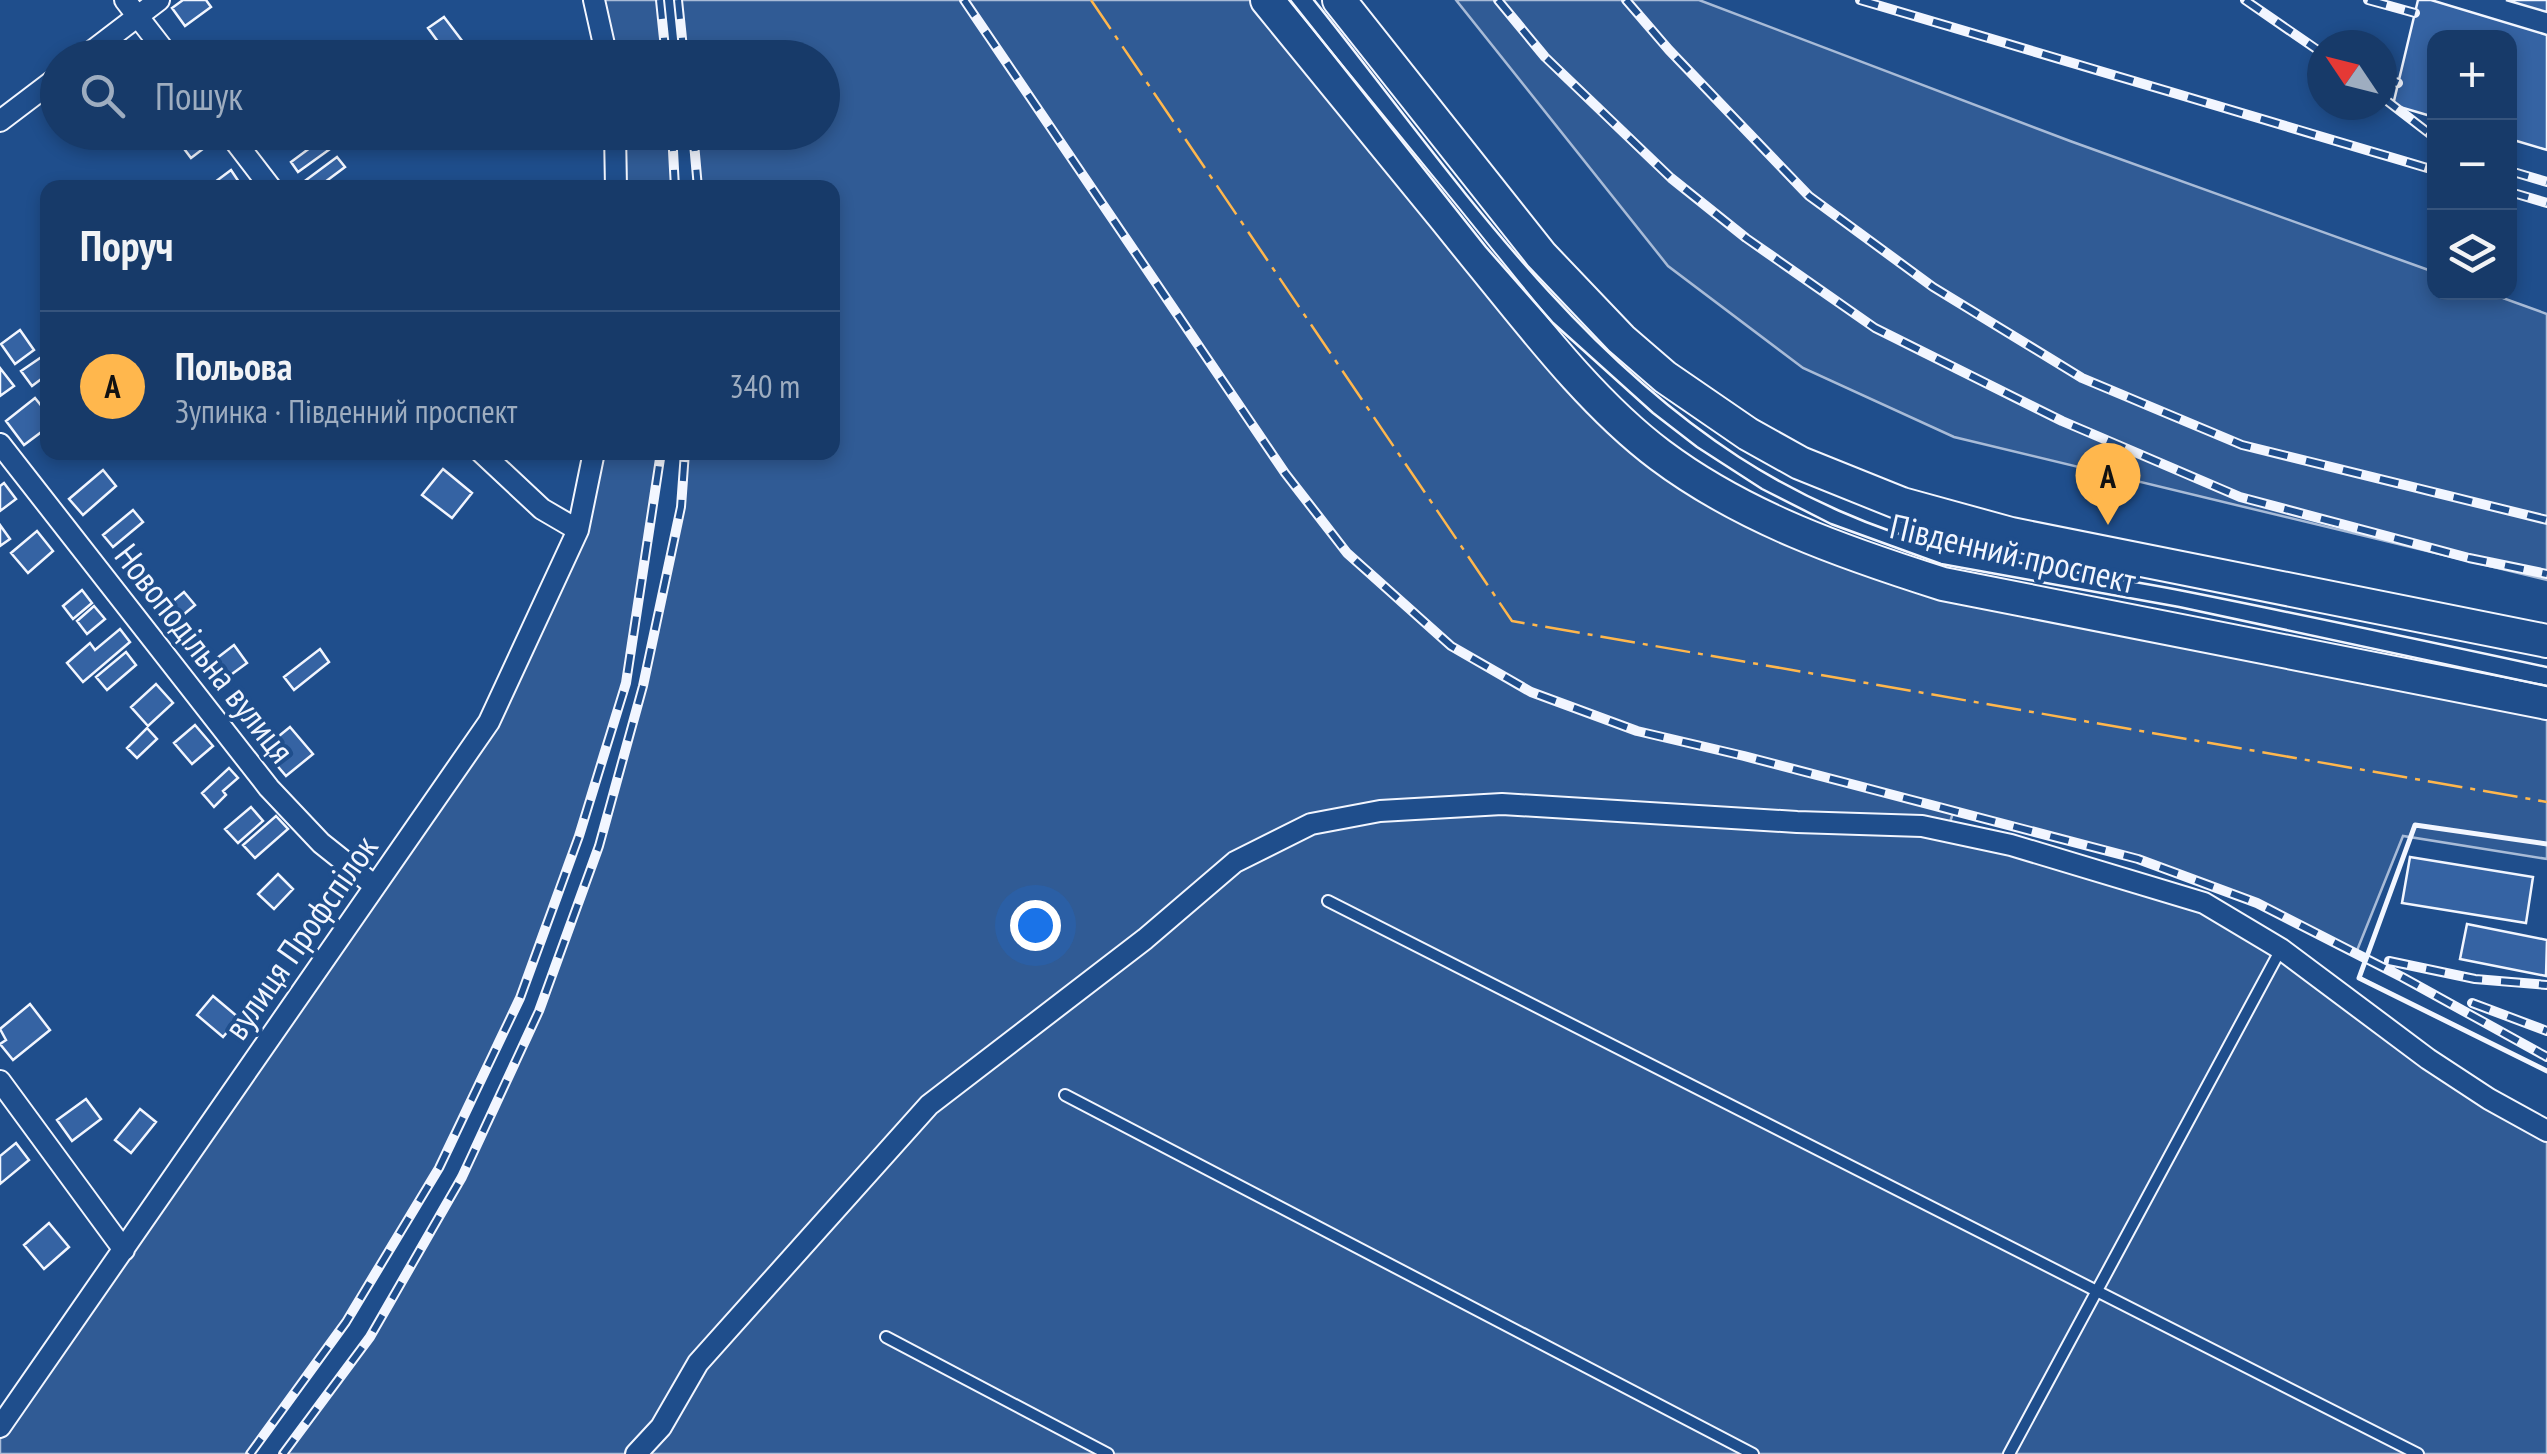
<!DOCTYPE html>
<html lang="uk">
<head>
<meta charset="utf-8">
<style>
  body { margin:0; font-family:"PT Sans Narrow",sans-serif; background:#20416f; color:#f1f3f6 }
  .controls { position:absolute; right:30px; top:30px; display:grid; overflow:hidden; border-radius:20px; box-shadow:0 5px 15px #0003 }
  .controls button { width:90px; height:90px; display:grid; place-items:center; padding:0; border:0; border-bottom:2px solid #36547d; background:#173a69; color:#f1f3f6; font:50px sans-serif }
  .compass { position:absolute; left:2307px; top:30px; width:90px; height:90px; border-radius:50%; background:#173a69; box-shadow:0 5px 15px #0003; rotate:305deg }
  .you { position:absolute; left:1035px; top:925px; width:35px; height:35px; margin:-25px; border:8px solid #fff; border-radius:50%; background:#1a73e8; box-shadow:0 0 0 15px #1a73e833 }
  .badge { display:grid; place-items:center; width:65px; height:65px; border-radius:50%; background:#ffb74d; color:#111; font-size:32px; font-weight:700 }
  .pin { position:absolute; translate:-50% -82px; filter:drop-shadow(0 2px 5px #0008) }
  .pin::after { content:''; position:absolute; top:52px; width:35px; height:30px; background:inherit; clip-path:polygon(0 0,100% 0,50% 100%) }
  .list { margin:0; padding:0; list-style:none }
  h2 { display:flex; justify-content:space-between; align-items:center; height:130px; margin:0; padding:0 40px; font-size:42px }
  h2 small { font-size:32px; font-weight:400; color:#9eadc0 }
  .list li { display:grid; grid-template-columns:65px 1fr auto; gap:30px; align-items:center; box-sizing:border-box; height:150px; padding:0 40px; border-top:2px solid #36547d }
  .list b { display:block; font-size:38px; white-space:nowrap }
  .list p { margin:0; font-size:32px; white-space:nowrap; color:#9eadc0 }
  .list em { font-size:32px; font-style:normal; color:#9eadc0 }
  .icon { flex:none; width:55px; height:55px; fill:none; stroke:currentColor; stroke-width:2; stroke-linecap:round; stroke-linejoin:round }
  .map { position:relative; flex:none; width:2547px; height:1454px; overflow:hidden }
  .search { position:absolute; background:#173a69; box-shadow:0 5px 15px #0003; left:40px; top:40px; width:800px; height:110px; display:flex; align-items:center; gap:25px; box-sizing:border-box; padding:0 35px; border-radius:55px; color:#9eadc0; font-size:38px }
  .panel { position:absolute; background:#173a69; box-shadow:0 5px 15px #0003; left:40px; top:180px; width:800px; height:280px; border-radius:20px }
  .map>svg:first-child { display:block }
  .built { fill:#305b95; stroke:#a8bbd7; stroke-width:2.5 }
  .building { fill:#3563a3; stroke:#f2f6ff; stroke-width:2.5 }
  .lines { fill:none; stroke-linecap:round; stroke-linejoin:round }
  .lane-casing { stroke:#f2f6ff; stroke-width:14 }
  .street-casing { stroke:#f2f6ff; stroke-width:24 }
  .primary-casing { stroke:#f2f6ff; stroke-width:36 }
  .lane { stroke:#1f4e8c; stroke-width:10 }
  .street { stroke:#1f4e8c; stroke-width:20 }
  .primary { stroke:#1f4e8c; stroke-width:32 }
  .tram { stroke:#f2f6ff; stroke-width:2.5 }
  .rail-casing { stroke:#f2f6ff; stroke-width:10 }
  .rail { stroke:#1f4e8c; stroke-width:6; stroke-dasharray:19; stroke-linecap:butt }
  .wall { stroke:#f2f6ff; stroke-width:5 }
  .power { stroke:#ffb74d; stroke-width:2.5; stroke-dasharray:35 8 5 8; stroke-linecap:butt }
  .labels { text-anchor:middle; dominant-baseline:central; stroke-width:8; stroke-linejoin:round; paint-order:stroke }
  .street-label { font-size:35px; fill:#f2f6ff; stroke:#1f4e8c }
</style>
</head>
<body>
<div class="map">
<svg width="2547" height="1454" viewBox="0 0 2547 1454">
  <rect width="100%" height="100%" fill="#1f4e8c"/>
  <!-- built -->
  <path class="built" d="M 594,0 L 660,0 L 666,57 L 607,57 Z
    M 678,0 L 1267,0 L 1657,453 L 1848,554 L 2547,703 L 2547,859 L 2403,836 L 2356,953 L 2257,903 L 2138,859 L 1953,813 L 1948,828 L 2204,903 L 2547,1131 L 2547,1454 L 283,1454 L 370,1337 L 462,1177 L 539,1011 L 599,846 L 643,686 L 681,507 L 685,453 L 832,452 L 832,188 L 698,187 L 693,133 L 822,132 L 822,58 L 684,57 Z
    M 1456,0 L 1699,0 L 2070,141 L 2434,272 L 2434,292 L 2489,293 L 2547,314 L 2547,580 L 1954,437 L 1803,368 L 1668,266 Z
    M 615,133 L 672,133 L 675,187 L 616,187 Z
    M 594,453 L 661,453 L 626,683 L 579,836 L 520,998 L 440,1168 L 346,1322 L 250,1454 L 0,1454 L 0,1427 L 489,722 L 578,530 Z"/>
  <!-- building -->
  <path class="building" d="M 183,0 L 206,0 L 211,7 L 185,26 L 172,8 Z
    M 2418,0 L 2431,0 L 2547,35 L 2547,150 L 2510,139 L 2510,38 L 2434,38 L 2434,117 L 2393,105 Z
    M 2506,0 L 2547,0 L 2547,12 Z
    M 444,17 L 463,42 L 447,54 L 428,28 Z
    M 201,132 L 205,132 L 212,142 L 191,158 L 182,146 Z
    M 322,139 L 330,149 L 298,172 L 291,162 Z
    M 337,157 L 345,167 L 317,188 L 305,188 L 302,183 Z
    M 231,170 L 243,188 L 207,188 Z
    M 20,330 L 34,350 L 15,364 L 1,344 Z
    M 46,354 L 48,374 L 32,386 L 21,371 Z
    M 0,368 L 14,386 L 0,396 Z
    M 35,398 L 48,414 L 48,427 L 24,445 L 6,421 Z
    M 443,469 L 472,493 L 452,518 L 422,495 Z
    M 103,470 L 116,486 L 83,515 L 69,499 Z
    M 4,483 L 16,499 L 0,511 L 0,486 Z
    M 133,510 L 143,522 L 113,547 L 103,535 Z
    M 0,525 L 10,539 L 0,546 Z
    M 37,531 L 53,551 L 28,573 L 11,553 Z
    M 82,590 L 92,603 L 73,619 L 63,606 Z
    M 184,592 L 195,605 L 171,625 L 160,612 Z
    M 94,606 L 105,619 L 87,634 L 77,621 Z
    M 120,629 L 130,642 L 83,682 L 67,663 L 90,643 L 95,650 Z
    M 234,645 L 247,663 L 221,682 L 208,665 Z
    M 320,649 L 329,662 L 294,690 L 284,677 Z
    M 126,652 L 136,665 L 107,690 L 96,677 Z
    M 156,684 L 173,703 L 148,726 L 131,707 Z
    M 195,725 L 213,746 L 192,764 L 174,743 Z
    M 290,727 L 313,754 L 286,776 L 263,749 Z
    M 147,728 L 157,739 L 137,758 L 127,748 Z
    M 229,768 L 238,778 L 223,791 L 226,795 L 214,807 L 202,793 Z
    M 251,807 L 263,821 L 238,843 L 225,829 Z
    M 276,816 L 288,829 L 255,858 L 243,845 Z
    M 2410,857 L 2533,877 L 2526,923 L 2402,903 Z
    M 278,874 L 293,889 L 274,909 L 258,894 Z
    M 2467,924 L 2547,940 L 2546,976 L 2460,959 Z
    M 213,996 L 239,1018 L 223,1037 L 197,1015 Z
    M 30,1004 L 50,1030 L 13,1060 L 0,1044 L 6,1040 L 0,1029 Z
    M 86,1099 L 101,1119 L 72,1141 L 57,1120 Z
    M 140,1109 L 156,1122 L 131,1153 L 115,1140 Z
    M 16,1143 L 29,1160 L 0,1184 L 0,1156 Z
    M 49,1223 L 69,1247 L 44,1269 L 24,1245 Z"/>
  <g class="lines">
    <!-- lane casing -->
    <g class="lane-casing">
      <path id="lane" d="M 1328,901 L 2418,1454
        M 1065,1095 L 1753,1454
        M 886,1337 L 1108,1454
        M 2009,1454 L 2281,949"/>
    </g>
    <!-- street casing -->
    <g class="street-casing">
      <path id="street" d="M 125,0 L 170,58
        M 594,0 L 607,58
        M 83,58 L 159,0
        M 0,121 L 58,77
        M 228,132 L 271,188
        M 615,132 L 616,188
        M 0,444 L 269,788 L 321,843 L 375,886
        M 481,452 L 542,509 L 578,530
        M 0,1081 L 124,1250
        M 0,1427 L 489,722 L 578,530 L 594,452
        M 636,1454 L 661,1427 L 698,1363 L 929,1105 L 1145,939 L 1235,862 L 1311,824 L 1380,811 L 1502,804 L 1797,822 L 1922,826 L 2011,845 L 2204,903 L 2281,949 L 2428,1059 L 2489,1099 L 2547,1131"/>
    </g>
    <!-- primary casing -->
    <g class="primary-casing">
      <path id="primary" d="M 1267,0 C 1338,87 1409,173 1479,260 C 1533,326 1592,404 1660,455 C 1744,518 1845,553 1943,584 L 2547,703
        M 1339,0 L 1541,255 L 1621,339 L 1665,377 L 1748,434 L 1800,463 L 1902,504 L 2011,534 L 2547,641"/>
    </g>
    <!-- lane -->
    <use href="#lane" class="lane"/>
    <!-- street -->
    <use href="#street" class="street"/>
    <!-- primary -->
    <use href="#primary" class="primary"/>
    <!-- tram -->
    <path class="tram" d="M 1290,0 L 1486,247 L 1553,323 L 1653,413 L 1697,447 L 1762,489 L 1831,524 L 1941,564 L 2179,607 L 2547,686
      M 1314,0 C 1444,162 1562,342 1739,457 C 1801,497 1875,530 1946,548 C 2024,567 2106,575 2184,591 C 2305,615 2426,641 2547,667"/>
    <!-- rail casing -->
    <g class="rail-casing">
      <path id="rail" d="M 660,0 L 666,58
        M 678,0 L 684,58
        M 964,0 L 1285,473 L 1347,553 L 1451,646 L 1531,692 L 1637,731 L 1744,756 L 2138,859 L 2257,903 L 2402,977 L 2547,1057
        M 1498,0 L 1545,57 L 1671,178 L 1746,238 L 1875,328 L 2062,421 L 2240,497 L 2469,558 L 2547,574
        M 1626,0 L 1669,50 L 1809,196 L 1933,287 L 2082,378 L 2242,445 L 2547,520
        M 1860,0 L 2434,170
        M 2245,0 L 2322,53
        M 2368,0 L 2415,13
        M 2382,76 L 2398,83
        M 2382,97 L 2434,137
        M 672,132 L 675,188
        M 693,132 L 698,188
        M 2510,171 L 2547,182
        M 2510,192 L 2547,203
        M 2389,961 L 2475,979 L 2547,985
        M 2472,1003 L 2547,1031
        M 250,1454 L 346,1322 L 439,1168 L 520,998 L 579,836 L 626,683 L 661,452
        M 283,1454 L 370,1337 L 462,1177 L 539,1011 L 599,846 L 643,686 L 681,507 L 685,452"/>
    </g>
    <!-- rail -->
    <use href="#rail" class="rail"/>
    <!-- wall -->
    <path class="wall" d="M 2547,844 L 2415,825 L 2359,978 L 2547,1071"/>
    <!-- power -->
    <path class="power" d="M 1091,0 L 1512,621 L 2547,802"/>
  </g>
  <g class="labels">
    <!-- street labels -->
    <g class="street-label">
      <text transform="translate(2013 553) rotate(13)">Південний проспект</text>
      <text transform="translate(205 653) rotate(52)">Новоподільна вулиця</text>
      <text transform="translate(300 937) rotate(-55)">вулиця Профспілок</text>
    </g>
  </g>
</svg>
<div class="controls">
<button>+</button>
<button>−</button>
<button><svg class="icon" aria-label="layers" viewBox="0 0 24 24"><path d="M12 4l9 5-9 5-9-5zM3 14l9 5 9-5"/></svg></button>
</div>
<svg class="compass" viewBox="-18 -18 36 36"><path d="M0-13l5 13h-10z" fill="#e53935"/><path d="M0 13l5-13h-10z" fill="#9eadc0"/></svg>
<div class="you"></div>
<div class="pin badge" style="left:2108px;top:525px">A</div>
<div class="search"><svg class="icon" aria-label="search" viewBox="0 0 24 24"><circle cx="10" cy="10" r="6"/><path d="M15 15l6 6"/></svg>Пошук</div>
<section class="panel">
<h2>Поруч<small></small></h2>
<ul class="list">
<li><span class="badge">A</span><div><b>Польова</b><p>Зупинка · Південний проспект</p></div><em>340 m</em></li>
</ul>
</section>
</div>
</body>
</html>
